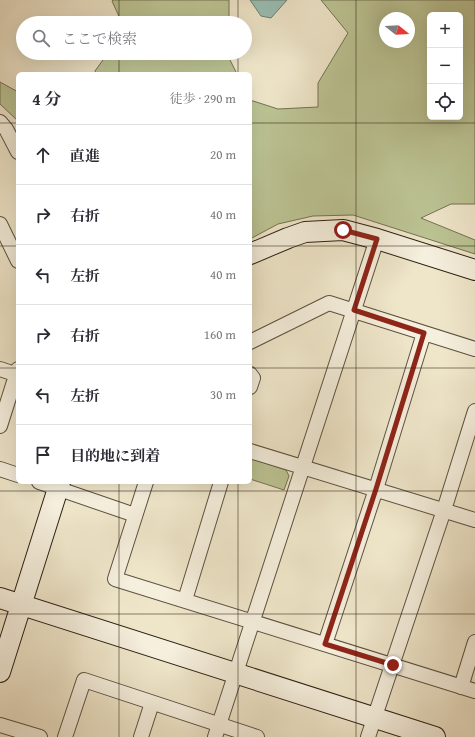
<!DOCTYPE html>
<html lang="ja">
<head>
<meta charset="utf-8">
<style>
  body { margin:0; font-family:"Gentium Book Plus","Noto Serif JP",serif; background:#f2f2f3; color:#2b2b33 }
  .controls { position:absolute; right:12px; top:12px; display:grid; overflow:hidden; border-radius:6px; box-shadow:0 4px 16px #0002 }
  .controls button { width:36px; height:36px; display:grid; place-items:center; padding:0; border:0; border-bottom:1px solid #e1e1e2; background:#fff; color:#2b2b33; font:20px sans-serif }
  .compass { position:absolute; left:379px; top:12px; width:36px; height:36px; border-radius:50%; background:#fff; box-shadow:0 4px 16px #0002; rotate:108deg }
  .stop { position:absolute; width:12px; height:12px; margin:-9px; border:3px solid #8f2418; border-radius:50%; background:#fff }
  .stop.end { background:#8f2418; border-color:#fff; box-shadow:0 1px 4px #0008 }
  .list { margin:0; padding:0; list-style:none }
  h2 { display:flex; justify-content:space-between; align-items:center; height:52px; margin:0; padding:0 16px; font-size:17px }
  h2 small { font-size:13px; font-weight:400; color:#7c7c81 }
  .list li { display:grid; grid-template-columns:26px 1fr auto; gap:12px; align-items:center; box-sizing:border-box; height:60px; padding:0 16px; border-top:1px solid #e1e1e2 }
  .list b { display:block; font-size:15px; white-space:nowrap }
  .list em { font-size:13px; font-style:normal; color:#7c7c81 }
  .icon { flex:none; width:22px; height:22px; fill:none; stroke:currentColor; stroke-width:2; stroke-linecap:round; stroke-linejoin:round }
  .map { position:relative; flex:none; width:475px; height:737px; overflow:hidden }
  .search { position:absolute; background:#fff; box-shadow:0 4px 16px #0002; left:16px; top:16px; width:236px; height:44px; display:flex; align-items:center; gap:10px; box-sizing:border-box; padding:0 14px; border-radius:22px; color:#7c7c81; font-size:15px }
  .panel { position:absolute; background:#fff; box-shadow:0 4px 16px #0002; left:16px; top:72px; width:236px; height:412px; border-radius:6px }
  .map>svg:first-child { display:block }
  .green { fill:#bcc494; stroke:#747254; fill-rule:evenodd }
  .water { fill:#9ac0b6; stroke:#6e8075 }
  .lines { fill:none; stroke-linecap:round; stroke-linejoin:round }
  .street-casing { stroke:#5d5241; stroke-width:16 }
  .secondary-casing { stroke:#2c2113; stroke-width:22 }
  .street { stroke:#f5efdd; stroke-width:14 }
  .secondary { stroke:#f5efdd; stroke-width:20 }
  .route { stroke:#8f2418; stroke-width:5 }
  .grid { fill:none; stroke:#2c2113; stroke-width:1; stroke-opacity:0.55 }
</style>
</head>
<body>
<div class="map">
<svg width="475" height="737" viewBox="0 0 475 737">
  <rect width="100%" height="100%" fill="#efe6ca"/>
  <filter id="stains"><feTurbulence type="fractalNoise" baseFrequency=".005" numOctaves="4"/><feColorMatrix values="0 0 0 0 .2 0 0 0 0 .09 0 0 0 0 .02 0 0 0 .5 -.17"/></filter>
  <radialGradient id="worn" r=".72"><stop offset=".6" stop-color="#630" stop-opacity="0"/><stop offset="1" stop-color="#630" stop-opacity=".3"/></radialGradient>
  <!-- green -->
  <path class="green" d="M 113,0 L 229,0 L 229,23 L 122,23 L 112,1 Z
    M 321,0 L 475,0 L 475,204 L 451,204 L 421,218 L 475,240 L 475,254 L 353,215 L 313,216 L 278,224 L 250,239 L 250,100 L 278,109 L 318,107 L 318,83 L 348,33 ZM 430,15 L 460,15 L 460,117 L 430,117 ZM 385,18 L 409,18 L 409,42 L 385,42 Z
    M 108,53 L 229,53 L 229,58 L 237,74 L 96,74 L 95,71 Z
    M 0,82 L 18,92 L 18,121 L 0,104 Z
    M 250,458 L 286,470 L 289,476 L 284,490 L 250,479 Z"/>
  <!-- water -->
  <path class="water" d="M 250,0 L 287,0 L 271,18 L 261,16 Z"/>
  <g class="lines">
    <!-- street casing -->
    <g class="street-casing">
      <path id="street" d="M 0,122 L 6,129 L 18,152
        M 0,224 L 18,261
        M 250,342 L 329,303 L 475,349
        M 0,369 L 18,375
        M 250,374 L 253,378 L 250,387
        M 0,426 L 18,369
        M 250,451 L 475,520
        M 0,469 L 18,475
        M 39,482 L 135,515
        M 146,482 L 115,579 L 475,691
        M 185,600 L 221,482
        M 325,644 L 376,489 L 424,333
        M 461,687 L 475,642
        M 0,725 L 40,737
        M 65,737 L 84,680 L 257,737
        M 141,737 L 152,703
        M 215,737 L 377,239
        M 368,737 L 444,510 L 475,411"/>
    </g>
    <!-- secondary casing -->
    <g class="secondary-casing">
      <path id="secondary" d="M 250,254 L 288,238 L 305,232 L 343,230 L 377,239 L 475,270
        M 0,598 L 435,737
        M 0,672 L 60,482"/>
    </g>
    <!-- street -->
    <use href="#street" class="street"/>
    <!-- secondary -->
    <use href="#secondary" class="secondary"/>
  </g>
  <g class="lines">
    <!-- route -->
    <path class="route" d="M 343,230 L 377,239 L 354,310 L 424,333 L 376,489 L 325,644 L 393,665"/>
  </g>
  <!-- grid -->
  <path class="grid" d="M 119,0 L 119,23M 238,0 L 238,23M 356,0 L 356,737M 119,53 L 119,74M 238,53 L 238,74M 0,123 L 18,123M 250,123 L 475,123M 0,246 L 18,246M 250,246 L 475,246M 0,368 L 18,368M 250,368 L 475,368M 119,482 L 119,737M 238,482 L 238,737M 0,491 L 475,491M 0,614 L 475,614"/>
  <rect width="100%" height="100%" filter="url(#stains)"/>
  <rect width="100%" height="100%" fill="url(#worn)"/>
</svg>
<div class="controls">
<button>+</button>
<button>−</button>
<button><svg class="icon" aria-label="locate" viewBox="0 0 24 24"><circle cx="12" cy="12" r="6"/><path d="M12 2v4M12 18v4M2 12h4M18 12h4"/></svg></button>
</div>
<svg class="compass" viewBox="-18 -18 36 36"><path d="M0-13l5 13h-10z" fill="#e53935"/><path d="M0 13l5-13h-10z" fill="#7c7c81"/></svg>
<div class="stop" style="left:343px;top:230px"></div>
<div class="stop end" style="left:393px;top:665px"></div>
<div class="search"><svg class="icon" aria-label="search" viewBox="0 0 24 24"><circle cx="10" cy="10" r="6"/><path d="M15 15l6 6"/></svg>ここで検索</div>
<section class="panel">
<h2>4 分<small>徒歩 · 290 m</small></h2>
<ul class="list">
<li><svg class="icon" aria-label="ahead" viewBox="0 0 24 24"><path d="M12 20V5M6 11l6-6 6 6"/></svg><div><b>直進</b></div><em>20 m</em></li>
<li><svg class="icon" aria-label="right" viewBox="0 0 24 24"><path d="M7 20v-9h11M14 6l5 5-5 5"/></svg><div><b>右折</b></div><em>40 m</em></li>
<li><svg class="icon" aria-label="left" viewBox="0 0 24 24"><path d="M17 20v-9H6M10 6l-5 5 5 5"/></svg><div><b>左折</b></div><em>40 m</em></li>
<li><svg class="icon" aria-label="right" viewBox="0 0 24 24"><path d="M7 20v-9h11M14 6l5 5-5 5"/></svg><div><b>右折</b></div><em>160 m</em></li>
<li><svg class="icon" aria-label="left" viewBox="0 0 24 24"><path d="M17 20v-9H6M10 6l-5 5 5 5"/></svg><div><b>左折</b></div><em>30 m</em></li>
<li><svg class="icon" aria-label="arrive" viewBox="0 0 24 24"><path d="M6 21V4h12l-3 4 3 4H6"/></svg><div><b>目的地に到着</b></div></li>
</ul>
</section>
</div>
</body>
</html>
